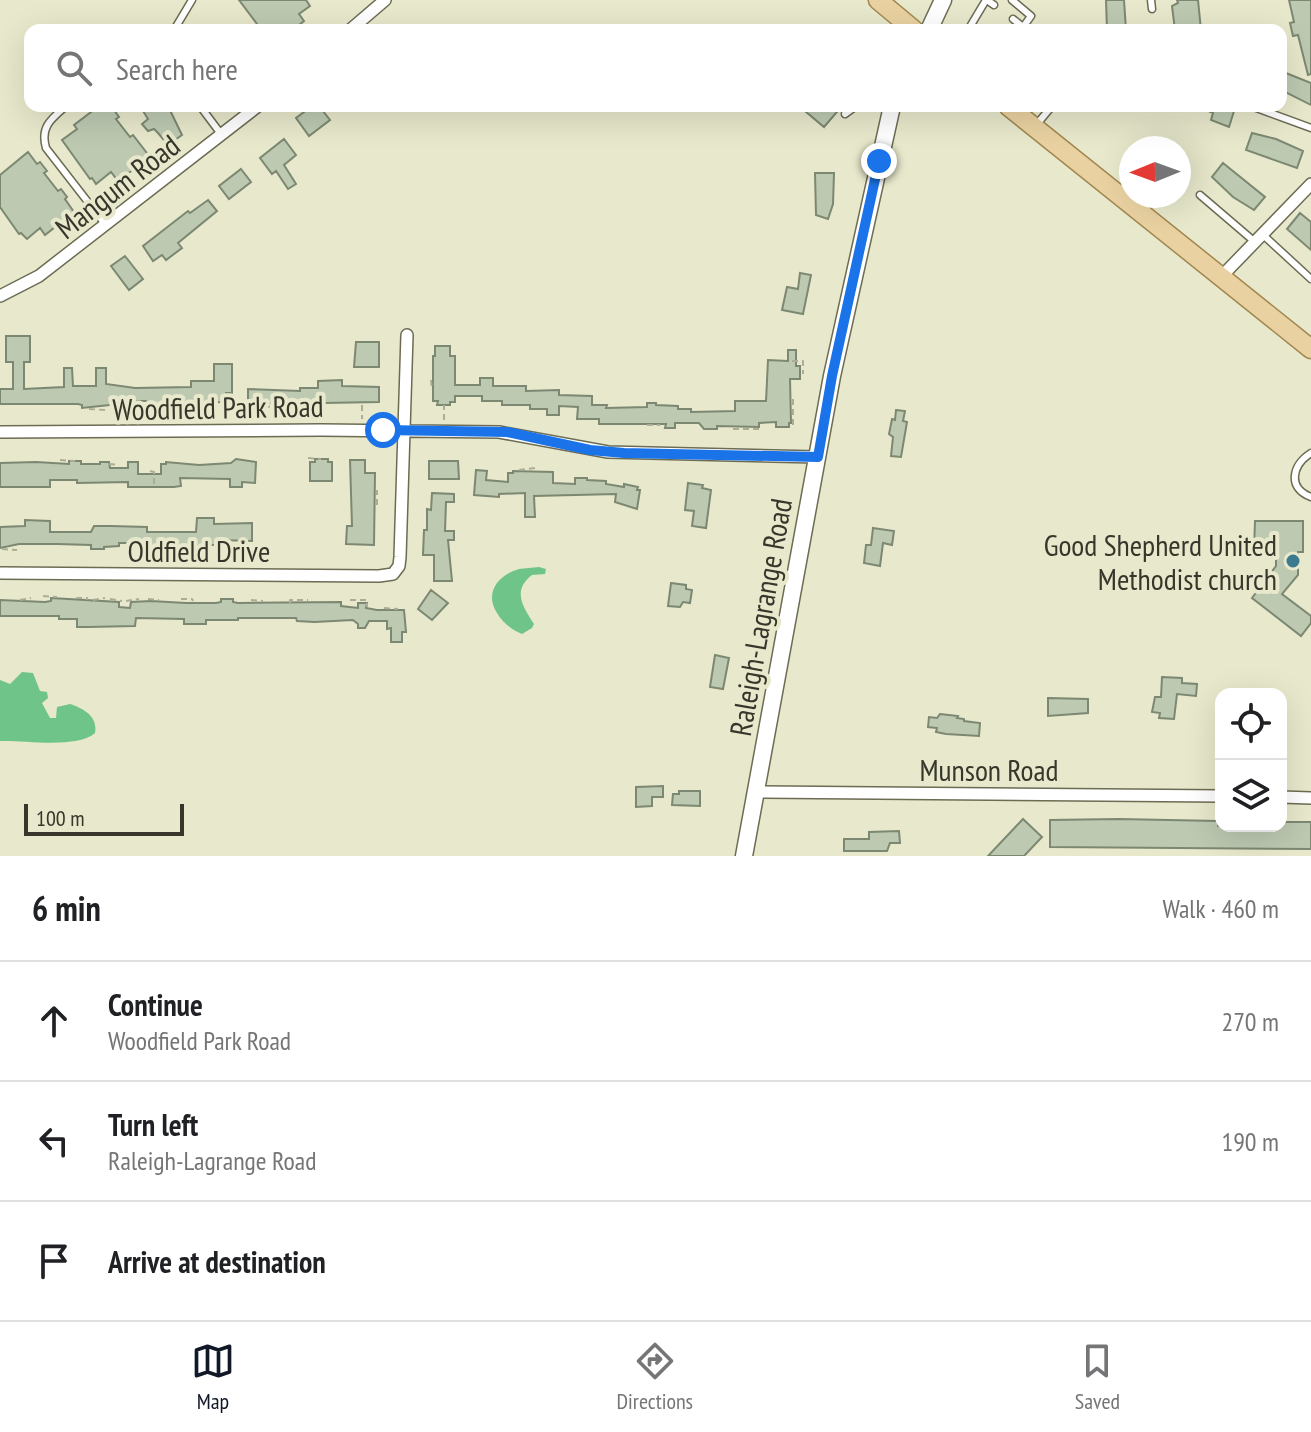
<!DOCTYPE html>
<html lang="en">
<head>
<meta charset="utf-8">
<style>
  body { margin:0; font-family:"PT Sans Narrow",sans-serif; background:#f2f2f2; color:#202124 }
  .controls { position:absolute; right:24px; bottom:24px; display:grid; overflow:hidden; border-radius:16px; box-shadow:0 8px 32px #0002 }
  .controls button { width:72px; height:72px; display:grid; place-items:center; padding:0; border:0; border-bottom:2px solid #e0e0e0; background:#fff; color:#202124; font:40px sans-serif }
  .compass { position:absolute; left:1119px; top:136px; width:72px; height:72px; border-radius:50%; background:#fff; box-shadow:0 8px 32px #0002; rotate:269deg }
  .scale { position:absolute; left:24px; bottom:20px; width:160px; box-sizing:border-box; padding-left:8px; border:4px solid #36362b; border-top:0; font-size:22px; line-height:28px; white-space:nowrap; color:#36362b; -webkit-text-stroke:6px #e8e8cc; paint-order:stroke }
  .stop { position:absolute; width:24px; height:24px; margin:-18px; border:6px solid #1a73e8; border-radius:50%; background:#fff }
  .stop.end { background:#1a73e8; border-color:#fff; box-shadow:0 2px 8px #0008 }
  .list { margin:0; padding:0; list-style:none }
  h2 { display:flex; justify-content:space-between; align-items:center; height:104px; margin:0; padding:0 32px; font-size:34px }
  h2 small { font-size:26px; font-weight:400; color:#757577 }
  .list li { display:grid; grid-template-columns:52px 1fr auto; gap:24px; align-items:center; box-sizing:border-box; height:120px; padding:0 32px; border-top:2px solid #e0e0e0 }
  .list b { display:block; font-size:30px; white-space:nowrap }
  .list p { margin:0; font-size:26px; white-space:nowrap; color:#757577 }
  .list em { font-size:26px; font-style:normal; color:#757577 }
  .icon { flex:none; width:44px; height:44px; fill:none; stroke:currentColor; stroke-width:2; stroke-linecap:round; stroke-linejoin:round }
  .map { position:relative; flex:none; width:1311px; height:856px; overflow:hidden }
  .search { position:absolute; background:#fff; box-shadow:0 8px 32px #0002; left:24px; right:24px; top:24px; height:88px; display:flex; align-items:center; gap:20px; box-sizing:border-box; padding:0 28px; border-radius:16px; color:#757577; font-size:30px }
  .sheet { height:464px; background:#fff }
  nav { display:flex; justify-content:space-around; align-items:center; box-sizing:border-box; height:112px; border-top:2px solid #e0e0e0; background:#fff; font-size:22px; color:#757577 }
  nav a { display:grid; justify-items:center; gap:4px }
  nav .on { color:#111827 }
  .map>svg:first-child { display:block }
  .water { fill:#6fc489 }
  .building { fill:#bdc9b1; stroke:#7c8871; stroke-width:2 }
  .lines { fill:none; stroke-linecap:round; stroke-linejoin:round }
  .service-casing { stroke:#6c6b53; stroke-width:9 }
  .minor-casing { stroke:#6c6b53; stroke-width:14 }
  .secondary-casing { stroke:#6c6b53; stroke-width:19 }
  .primary-casing { stroke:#a1874f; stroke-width:21 }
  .path { stroke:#adad97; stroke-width:2; stroke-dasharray:6 4; stroke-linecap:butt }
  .service { stroke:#fff; stroke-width:6 }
  .minor { stroke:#fff; stroke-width:11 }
  .secondary { stroke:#fff; stroke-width:16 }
  .primary { stroke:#e9d1a1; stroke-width:18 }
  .route { stroke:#1a73e8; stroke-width:10 }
  .poi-dot { fill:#3b7a8f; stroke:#e8e8cc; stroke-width:3 }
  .labels { text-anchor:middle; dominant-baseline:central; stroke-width:8; stroke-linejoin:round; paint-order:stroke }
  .street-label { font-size:30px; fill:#36362b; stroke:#e8e8cc }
  .poi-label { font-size:30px; fill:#36362b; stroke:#e8e8cc; text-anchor:end }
</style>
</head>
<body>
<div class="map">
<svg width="1311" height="856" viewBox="0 0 1311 856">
  <rect width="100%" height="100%" fill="#e8e8cc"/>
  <!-- water -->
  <path class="water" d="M 539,567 L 546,569 L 545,574 L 532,575 C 511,591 524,608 534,624 L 532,628 L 522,634 C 512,630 503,623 497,613 C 484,593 498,575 519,569 C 524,568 533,568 539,567 Z
    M 22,672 L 33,673 L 40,691 L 47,692 L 48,698 L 42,703 L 50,718 L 56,718 L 57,707 L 70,704 C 85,709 98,717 95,733 C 77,749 25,740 0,741 L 0,680 L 10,684 Z"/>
  <!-- building -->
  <path class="building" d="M 239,0 L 306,0 L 310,6 L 299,14 L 304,21 L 298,26 L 301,30 L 249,30 L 257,24 Z
    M 1106,0 L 1124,0 L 1126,30 L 1107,30 Z
    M 1177,0 L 1198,0 L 1201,30 L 1175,30 L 1172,6 L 1178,3 Z
    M 1289,0 L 1311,0 L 1311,74 L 1308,75 L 1298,35 L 1293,36 L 1290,23 L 1294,22 Z
    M 1281,71 L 1311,83 L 1311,105 L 1281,90 Z
    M 99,106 L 111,106 L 119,117 L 116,119 L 130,137 L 133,135 L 150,157 L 118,181 L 111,172 L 96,184 L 92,178 L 90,179 L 62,140 L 77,129 L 74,125 Z
    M 140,106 L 168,106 L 182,135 L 168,145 L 158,133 L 154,129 L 148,131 L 142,124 L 148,119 Z
    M 312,106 L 319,106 L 330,120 L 309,136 L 296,118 Z
    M 799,106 L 842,106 L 824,127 Z
    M 1197,106 L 1229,106 L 1235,108 L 1229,127 L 1211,120 L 1213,113 Z
    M 1252,133 L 1276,139 L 1303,151 L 1297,168 L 1246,150 Z
    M 284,139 L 296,155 L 284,165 L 296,184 L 288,189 L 276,171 L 272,174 L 260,158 Z
    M 28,152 L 37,164 L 40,162 L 47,171 L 44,173 L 58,191 L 61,189 L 67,197 L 65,199 L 74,212 L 45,235 L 40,228 L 27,239 L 21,233 L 19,234 L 0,207 L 0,175 Z
    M 1223,163 L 1265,197 L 1254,210 L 1233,197 L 1212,177 Z
    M 241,169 L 251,182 L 229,199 L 219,186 Z
    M 815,173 L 834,173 L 833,204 L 828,219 L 816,215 Z
    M 208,200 L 217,211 L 178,243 L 182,248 L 166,260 L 162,255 L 153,261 L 143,246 L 188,211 L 190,213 Z
    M 1300,213 L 1311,222 L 1311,250 L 1287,229 Z
    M 125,256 L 143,279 L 129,290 L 111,266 Z
    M 800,273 L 811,275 L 803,314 L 782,310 L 787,287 L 798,289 Z
    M 6,336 L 30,336 L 30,362 L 24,362 L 24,389 L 64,387 L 64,368 L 72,368 L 73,386 L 96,386 L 96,368 L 106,368 L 106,384 L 135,388 L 191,387 L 191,381 L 214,381 L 214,364 L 232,364 L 232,393 L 226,393 L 226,402 L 169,403 L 169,405 L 151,406 L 146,401 L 119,401 L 119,404 L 82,408 L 82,405 L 78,404 L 0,404 L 0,389 L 13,389 L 13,362 L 6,362 Z
    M 356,342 L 379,342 L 379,367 L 354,367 Z
    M 435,346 L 450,346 L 450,356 L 455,356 L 455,385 L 480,385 L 480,378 L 493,378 L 493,386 L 526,386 L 526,391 L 559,390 L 559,395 L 592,396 L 592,405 L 607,405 L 606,408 L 647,407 L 647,403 L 656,403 L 656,405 L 678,406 L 678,409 L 691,409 L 691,412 L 735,411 L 735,401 L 766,401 L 768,360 L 788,361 L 788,350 L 796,350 L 796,366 L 800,366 L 800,379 L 790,379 L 791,423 L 789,423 L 789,427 L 776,427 L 776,422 L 759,423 L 759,427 L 717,426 L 717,429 L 704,429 L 699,423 L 675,423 L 675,428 L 665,428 L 666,424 L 599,424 L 599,419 L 577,419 L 578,407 L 559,406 L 559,415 L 547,415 L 547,409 L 530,409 L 530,405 L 502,405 L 502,401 L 482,401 L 482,396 L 455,396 L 455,402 L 450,402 L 450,405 L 437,405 L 438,401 L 433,401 L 433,356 L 435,356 Z
    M 342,380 L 342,386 L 379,387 L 379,402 L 323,403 L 323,401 L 306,401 L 302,408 L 283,408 L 283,402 L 248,405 L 248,389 L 300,391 L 300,388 L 318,388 L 318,381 Z
    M 896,410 L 905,411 L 903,421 L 907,422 L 901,457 L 891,456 L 893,437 L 889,434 L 892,419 L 895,420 Z
    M 236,459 L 256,462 L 255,483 L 242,482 L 242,487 L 230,487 L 230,479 L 180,478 L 181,486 L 174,487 L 128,487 L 128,482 L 77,483 L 77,480 L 50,480 L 50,487 L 0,487 L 0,463 L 36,462 L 69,464 L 69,461 L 81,461 L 81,464 L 100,464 L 100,462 L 109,462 L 110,468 L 128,468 L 128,462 L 138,462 L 138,474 L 161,474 L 161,464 L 166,464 L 166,462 L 199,465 L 231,463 Z
    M 315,459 L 328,459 L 328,462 L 332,462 L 332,481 L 310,481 L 310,462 L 315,462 Z
    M 350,460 L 365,460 L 365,473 L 375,473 L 374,545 L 346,544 L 347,526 L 352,526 Z
    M 429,461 L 458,461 L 459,479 L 429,479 Z
    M 476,470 L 487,471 L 486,480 L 508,482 L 508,473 L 513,473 L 513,471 L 553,472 L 553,483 L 575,484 L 575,478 L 587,478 L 587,480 L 606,481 L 606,484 L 624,487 L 624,484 L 638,487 L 637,490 L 640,490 L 637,509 L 615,502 L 616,494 L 534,496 L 535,517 L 525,517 L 525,493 L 499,494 L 499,497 L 474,495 Z
    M 688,483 L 703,485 L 702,488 L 711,490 L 706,528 L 692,526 L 694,511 L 685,510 Z
    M 432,493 L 454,494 L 454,502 L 446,502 L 445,531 L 454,531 L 454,540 L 448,540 L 452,581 L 434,581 L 434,555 L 423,555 L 424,530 L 427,530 L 427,509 L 431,510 Z
    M 197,518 L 214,518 L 214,524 L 252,523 L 252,541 L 219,540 L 219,545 L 186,545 L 186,550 L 139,548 L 135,543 L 119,543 L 119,546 L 104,547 L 104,549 L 91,549 L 91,545 L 57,544 L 19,544 L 0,548 L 0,527 L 25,526 L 25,520 L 50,521 L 50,532 L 91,532 L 94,526 L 111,526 L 147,527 L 147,532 L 196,532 Z
    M 1255,521 L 1303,521 L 1303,552 L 1298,552 L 1298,575 L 1282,594 L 1311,616 L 1311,623 L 1301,636 L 1252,598 L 1276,566 L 1276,552 L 1254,551 Z
    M 873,528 L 894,531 L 892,545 L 883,543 L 880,566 L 864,563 L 866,545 L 871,545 Z
    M 671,583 L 686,585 L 686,589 L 692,590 L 690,603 L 683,602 L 680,607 L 668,606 Z
    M 431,590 L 448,603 L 432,620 L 418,609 Z
    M 51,598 L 119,602 L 119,607 L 130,608 L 131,602 L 151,601 L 186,603 L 216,603 L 221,602 L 221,599 L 233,599 L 233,602 L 238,603 L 341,602 L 341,606 L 358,608 L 358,603 L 367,603 L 366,608 L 377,610 L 404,610 L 406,632 L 402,632 L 402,642 L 391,642 L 391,628 L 387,629 L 387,621 L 369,621 L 365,628 L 358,628 L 358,624 L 353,620 L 314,622 L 297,621 L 296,618 L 238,618 L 238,620 L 206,620 L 206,624 L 184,624 L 184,619 L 136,618 L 135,626 L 88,627 L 77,627 L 77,619 L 59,619 L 59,616 L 0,616 L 0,600 L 45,602 L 51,601 Z
    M 715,655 L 729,658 L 723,689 L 710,687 Z
    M 1162,677 L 1182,678 L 1182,683 L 1197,684 L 1196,696 L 1177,694 L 1174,719 L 1159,718 L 1160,713 L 1152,712 L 1155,697 L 1161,697 Z
    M 1048,698 L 1088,699 L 1088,713 L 1048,716 Z
    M 940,714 L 958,716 L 957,718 L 964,719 L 964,721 L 980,723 L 979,736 L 946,734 L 936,732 L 937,728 L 928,727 L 929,717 L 937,718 Z
    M 663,786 L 663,797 L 652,797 L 652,806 L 636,807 L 636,787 Z
    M 679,791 L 700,791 L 700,806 L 672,805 L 673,794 L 679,794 Z
    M 1023,819 L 1042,837 L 1024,856 L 988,856 Z
    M 1119,819 L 1218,821 L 1218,826 L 1282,826 L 1282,822 L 1311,822 L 1311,849 L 1050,847 L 1050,820 Z
    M 899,831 L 900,843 L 890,843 L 887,851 L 844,851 L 844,839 L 869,839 L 869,832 Z"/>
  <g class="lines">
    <!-- service casing -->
    <g class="service-casing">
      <path id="service" d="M 987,0 L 994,5
        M 1012,0 L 1031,16 L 1021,30
        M 1151,0 L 1152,9
        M 1013,19 L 1023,27
        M 174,30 L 192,0
        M 977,30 L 971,25 L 986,0
        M 66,106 C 51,119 40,127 46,148 L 105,224
        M 200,106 L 221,134
        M 1251,106 L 1311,128
        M 845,114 L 856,106
        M 1037,124 L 1052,106
        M 1200,195 L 1255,242
        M 1262,234 L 1311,279
        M 1311,453 C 1292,465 1287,488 1311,497"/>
    </g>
    <!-- minor casing -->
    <g class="minor-casing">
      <path id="minor" d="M 350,30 L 385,0
        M 1221,277 L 1311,184
        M 0,296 L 39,276 L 258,106
        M 0,432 L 321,430 L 499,432 L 608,452 L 818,457
        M 0,573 L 379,576 L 393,574 L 399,566 L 400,557 L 407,335
        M 756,792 L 1221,796
        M 1281,797 L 1311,798"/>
    </g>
    <!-- secondary casing -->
    <g class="secondary-casing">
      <path id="secondary" d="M 929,30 L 943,0
        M 744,856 L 832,376 L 892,106"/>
    </g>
    <!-- primary casing -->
    <g class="primary-casing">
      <path id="primary" d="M 878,0 L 914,30
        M 1008,106 L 1311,349"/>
    </g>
    <!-- path -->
    <path class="path" d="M 792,361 L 803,361 L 803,374
      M 431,380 L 432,390
      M 362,405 L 362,419
      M 264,407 L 274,406
      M 89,409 L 105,410
      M 444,420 L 444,405
      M 647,425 L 660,425
      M 793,425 L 793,397
      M 733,429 L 761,429
      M 308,458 L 321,459
      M 60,460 L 75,461
      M 109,464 L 119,465
      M 519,470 L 535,468
      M 150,471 L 154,472 L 154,485
      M 377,505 L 377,490
      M 2,549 L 17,550
      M 43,596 L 57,597
      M 76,598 L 87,598 L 87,600
      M 110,599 L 122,601
      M 148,599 L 159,600
      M 181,599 L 192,599 L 193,601
      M 20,600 L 31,598
      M 93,600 L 105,598
      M 251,600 L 263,601
      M 350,600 L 367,600 L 367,607
      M 126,601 L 139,599
      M 290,603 L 290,600 L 308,600
      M 384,608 L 398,609"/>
    <!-- service -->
    <use href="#service" class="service"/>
    <!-- minor -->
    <use href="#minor" class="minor"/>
    <!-- secondary -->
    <use href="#secondary" class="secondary"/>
    <!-- primary -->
    <use href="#primary" class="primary"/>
  </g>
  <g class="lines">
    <!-- route -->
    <path class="route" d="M 383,430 L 507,432 L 590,450 L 624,453 L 818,457 L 832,376 L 879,161"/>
  </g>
  <!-- markers -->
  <circle class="poi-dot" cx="1293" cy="561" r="8"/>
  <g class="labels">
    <!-- street labels -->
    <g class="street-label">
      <text transform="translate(117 186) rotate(-38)">Mangum Road</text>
      <text transform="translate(218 407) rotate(-1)">Woodfield Park Road</text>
      <text x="199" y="550">Oldfield Drive</text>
      <text transform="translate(760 617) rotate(-80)">Raleigh-Lagrange Road</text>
      <text x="989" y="769">Munson Road</text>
    </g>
    <!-- poi labels -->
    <g class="poi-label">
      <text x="1277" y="544">Good Shepherd United<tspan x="1277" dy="34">Methodist church</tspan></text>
    </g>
  </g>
</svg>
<div class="controls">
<button><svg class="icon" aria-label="locate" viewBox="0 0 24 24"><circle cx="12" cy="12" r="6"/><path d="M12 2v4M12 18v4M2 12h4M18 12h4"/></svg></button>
<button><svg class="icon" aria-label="layers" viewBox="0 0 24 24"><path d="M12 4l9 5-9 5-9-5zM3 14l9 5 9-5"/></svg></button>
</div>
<svg class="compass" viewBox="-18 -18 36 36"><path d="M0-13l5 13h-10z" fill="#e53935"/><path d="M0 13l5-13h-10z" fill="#757577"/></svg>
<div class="scale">100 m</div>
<div class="stop" style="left:383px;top:430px"></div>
<div class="stop end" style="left:879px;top:161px"></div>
<div class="search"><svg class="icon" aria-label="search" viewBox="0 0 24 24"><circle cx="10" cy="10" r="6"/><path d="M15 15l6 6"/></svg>Search here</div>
</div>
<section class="sheet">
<h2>6 min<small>Walk · 460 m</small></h2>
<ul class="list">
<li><svg class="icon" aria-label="ahead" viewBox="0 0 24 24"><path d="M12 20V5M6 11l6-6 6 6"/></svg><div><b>Continue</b><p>Woodfield Park Road</p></div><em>270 m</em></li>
<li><svg class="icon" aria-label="left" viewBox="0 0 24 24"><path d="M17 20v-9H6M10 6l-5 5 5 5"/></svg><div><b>Turn left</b><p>Raleigh-Lagrange Road</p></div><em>190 m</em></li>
<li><svg class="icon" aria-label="arrive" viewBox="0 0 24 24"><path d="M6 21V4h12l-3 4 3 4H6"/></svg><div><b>Arrive at destination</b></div></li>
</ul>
</section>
<nav>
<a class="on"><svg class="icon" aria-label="map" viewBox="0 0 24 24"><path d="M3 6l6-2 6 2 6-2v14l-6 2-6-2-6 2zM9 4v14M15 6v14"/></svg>Map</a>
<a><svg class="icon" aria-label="directions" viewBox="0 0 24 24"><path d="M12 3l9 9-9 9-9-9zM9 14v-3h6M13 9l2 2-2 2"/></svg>Directions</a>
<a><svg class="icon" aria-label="saved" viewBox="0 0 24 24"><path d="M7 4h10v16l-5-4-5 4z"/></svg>Saved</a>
</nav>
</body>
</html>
